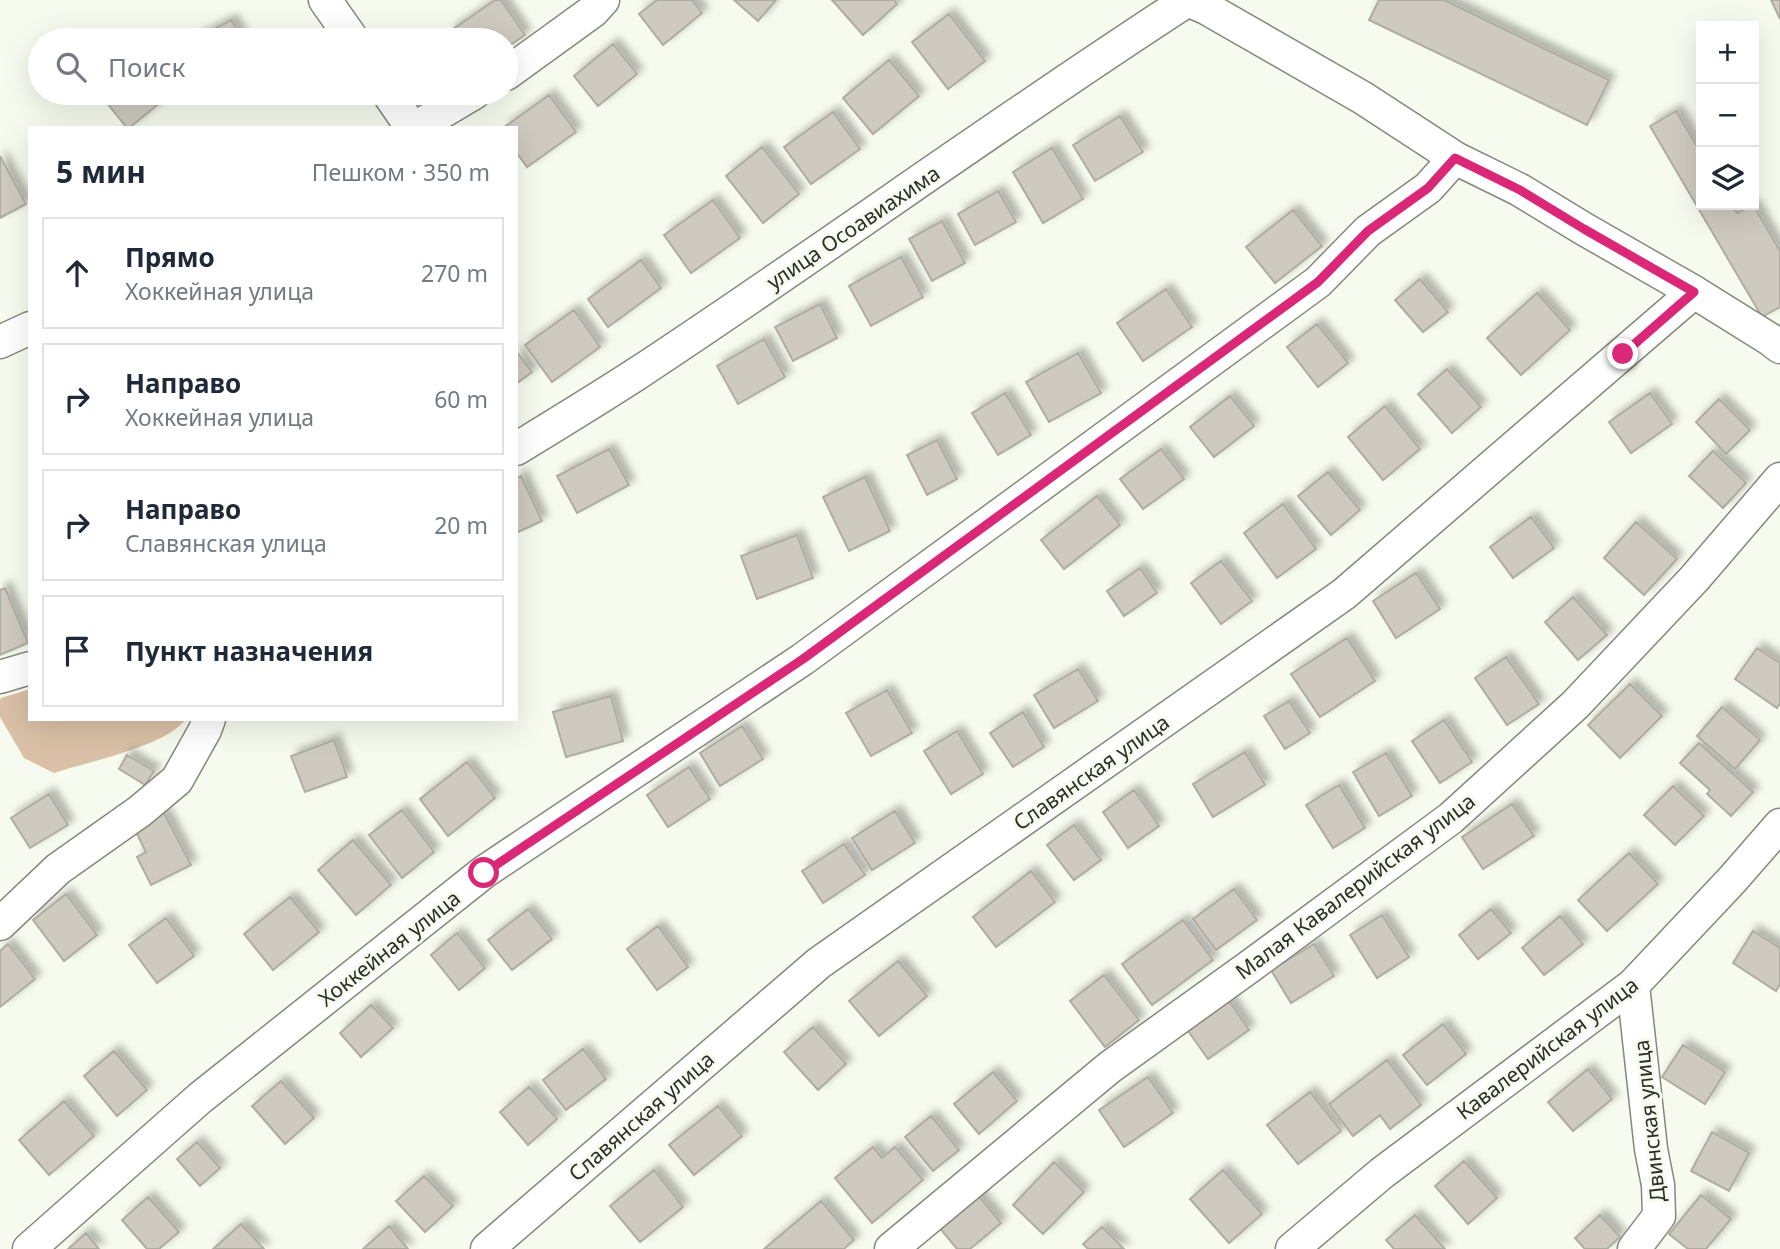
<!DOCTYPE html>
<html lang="ru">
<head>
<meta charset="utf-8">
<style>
  body { margin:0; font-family:"Noto Sans",sans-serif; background:#f2f2f3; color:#1f2937 }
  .controls { position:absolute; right:21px; top:21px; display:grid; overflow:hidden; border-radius:0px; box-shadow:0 7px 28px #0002 }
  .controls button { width:63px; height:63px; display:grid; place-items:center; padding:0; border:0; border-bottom:2px solid #e0e1e3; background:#fff; color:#1f2937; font:35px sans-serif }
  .stop { position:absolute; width:21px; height:21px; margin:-16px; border:5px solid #db2777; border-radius:50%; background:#fff }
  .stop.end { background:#db2777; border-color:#fff; box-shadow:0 2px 7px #0008 }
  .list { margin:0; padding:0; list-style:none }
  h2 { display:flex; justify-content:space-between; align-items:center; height:91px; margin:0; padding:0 28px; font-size:30px }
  h2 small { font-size:23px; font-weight:400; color:#747a83 }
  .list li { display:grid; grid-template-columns:46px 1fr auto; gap:21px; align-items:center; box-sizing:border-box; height:112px; margin:0 14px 14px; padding:0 14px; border:2px solid #e0e1e3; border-radius:0px }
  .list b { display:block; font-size:26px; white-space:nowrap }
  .list p { margin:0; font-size:23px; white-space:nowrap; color:#747a83 }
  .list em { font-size:23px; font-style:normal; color:#747a83 }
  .icon { flex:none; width:38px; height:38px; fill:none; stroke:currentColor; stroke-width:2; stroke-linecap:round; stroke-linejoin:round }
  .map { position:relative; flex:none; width:1780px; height:1249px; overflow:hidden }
  .search { position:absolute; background:#fff; box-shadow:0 7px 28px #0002; left:28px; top:28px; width:490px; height:77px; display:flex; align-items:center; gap:18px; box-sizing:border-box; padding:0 24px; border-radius:38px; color:#747a83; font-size:26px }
  .panel { position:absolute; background:#fff; box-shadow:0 7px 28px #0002; left:28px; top:126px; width:490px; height:595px; border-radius:0px }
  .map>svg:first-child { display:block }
  .green { fill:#d9c0a6 }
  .building { fill:#cecabf; stroke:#afaca0; stroke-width:2; filter:url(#shadow) }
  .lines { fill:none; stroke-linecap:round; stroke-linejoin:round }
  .street-casing { stroke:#85887d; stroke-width:35 }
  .street { stroke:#fff; stroke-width:32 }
  .route { stroke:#db2777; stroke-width:9 }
  .labels { text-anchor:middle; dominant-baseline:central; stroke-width:6; stroke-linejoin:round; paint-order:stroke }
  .street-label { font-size:21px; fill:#2d2e29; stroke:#f7faee }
</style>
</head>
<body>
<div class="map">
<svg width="1780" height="1249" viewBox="0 0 1780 1249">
  <defs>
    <filter id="shadow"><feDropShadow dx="6" dy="-6" stdDeviation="3.5" flood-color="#0004"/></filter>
  </defs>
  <rect width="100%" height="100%" fill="#f7faee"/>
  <!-- green -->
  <path class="green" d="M 30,689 L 30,719 L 186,719 C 167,746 87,762 54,773 L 24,758 L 0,717 L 0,700 L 1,698 Z"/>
  <!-- building -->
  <path class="building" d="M 495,0 L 501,0 L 525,35 L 506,48 L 506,40 L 456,40 L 450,31 Z
    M 657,0 L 692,0 L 702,13 L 663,45 L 639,14 Z
    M 734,0 L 776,0 L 758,21 Z
    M 832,0 L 894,0 L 897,4 L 863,35 Z
    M 1379,0 L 1444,0 L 1609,80 L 1587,125 L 1369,20 Z
    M 1771,0 L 1780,0 L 1780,19 Z
    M 949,14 L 985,61 L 948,89 L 912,42 Z
    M 231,20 L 243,40 L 193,40 Z
    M 613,44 L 637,74 L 598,106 L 574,76 Z
    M 889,60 L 919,96 L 873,134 L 843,98 Z
    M 99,93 L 172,93 L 129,128 L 127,128 Z
    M 549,95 L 576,132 L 527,167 L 516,152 L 516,128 L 503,128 Z
    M 1676,111 L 1701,153 L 1701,205 L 1732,205 L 1737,213 L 1753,205 L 1780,251 L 1780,307 L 1762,317 L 1650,126 Z
    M 833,112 L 860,149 L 811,184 L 784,147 Z
    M 1120,116 L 1143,152 L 1095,181 L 1073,145 Z
    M 762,147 L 799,194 L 763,223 L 726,176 Z
    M 1052,148 L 1083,199 L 1043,223 L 1013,172 Z
    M 0,156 L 26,204 L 0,218 Z
    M 998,191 L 1016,222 L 975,245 L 958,214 Z
    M 713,200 L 740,238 L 691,273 L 664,235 Z
    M 1293,210 L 1322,246 L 1275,283 L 1246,247 Z
    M 942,221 L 965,263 L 932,281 L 909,239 Z
    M 901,257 L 923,297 L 871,326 L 849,286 Z
    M 641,260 L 661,288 L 608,327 L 588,299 Z
    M 1420,279 L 1448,312 L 1423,332 L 1395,300 Z
    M 1166,289 L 1192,327 L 1143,361 L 1117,323 Z
    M 1537,293 L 1570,330 L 1521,375 L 1487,338 Z
    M 820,304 L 837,338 L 793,361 L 775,327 Z
    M 574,310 L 600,347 L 552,382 L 525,345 Z
    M 1317,324 L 1348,363 L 1318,387 L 1287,347 Z
    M 764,339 L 785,377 L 738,404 L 717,366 Z
    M 516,351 L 532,372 L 516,384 Z
    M 1078,353 L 1101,393 L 1049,422 L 1026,382 Z
    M 1447,369 L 1481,407 L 1452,433 L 1418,394 Z
    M 1005,393 L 1031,435 L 998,455 L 972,413 Z
    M 1650,393 L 1672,424 L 1631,453 L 1609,422 Z
    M 1230,396 L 1254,426 L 1214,457 L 1190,427 Z
    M 1719,399 L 1750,430 L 1726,454 L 1696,422 Z
    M 1385,406 L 1420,449 L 1383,480 L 1348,437 Z
    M 937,440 L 957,479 L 927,495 L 907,455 Z
    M 609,449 L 629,485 L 577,513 L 557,476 Z
    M 1161,449 L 1184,479 L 1143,509 L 1120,479 Z
    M 1713,451 L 1746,483 L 1723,508 L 1689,476 Z
    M 1328,472 L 1360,510 L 1331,535 L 1298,496 Z
    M 521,476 L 542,521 L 516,533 L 516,479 Z
    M 865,477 L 890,531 L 849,551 L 823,497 Z
    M 1097,496 L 1120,525 L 1064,569 L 1041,540 Z
    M 1283,504 L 1316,549 L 1277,578 L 1244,533 Z
    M 1531,517 L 1554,548 L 1513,578 L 1490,547 Z
    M 1636,522 L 1677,559 L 1644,595 L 1604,558 Z
    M 797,535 L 813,578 L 757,599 L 741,556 Z
    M 1221,561 L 1252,601 L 1221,624 L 1191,583 Z
    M 1140,568 L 1157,593 L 1124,616 L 1107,591 Z
    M 1416,573 L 1440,609 L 1396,638 L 1373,601 Z
    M 5,588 L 28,643 L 0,655 L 0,590 Z
    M 1573,597 L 1607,635 L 1578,660 L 1545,622 Z
    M 1347,638 L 1375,681 L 1320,717 L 1291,674 Z
    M 1757,648 L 1780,663 L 1780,703 L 1777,708 L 1735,679 Z
    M 1506,657 L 1539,704 L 1507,725 L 1475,678 Z
    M 1078,669 L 1098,701 L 1054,728 L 1034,695 Z
    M 1630,684 L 1662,716 L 1620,758 L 1588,725 Z
    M 887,690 L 912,733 L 871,756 L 846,713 Z
    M 611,696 L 623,741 L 566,757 L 553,712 Z
    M 1289,701 L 1310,733 L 1285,749 L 1264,716 Z
    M 1722,707 L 1760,740 L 1735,769 L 1697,736 Z
    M 1023,712 L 1044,747 L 1013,767 L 990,733 Z
    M 1444,720 L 1472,762 L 1440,783 L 1412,741 Z
    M 742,726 L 763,759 L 720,786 L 700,753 Z
    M 957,731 L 983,774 L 951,794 L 924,751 Z
    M 334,740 L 347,777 L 305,792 L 291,756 Z
    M 1699,743 L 1753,792 L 1731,816 L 1707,794 L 1710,790 L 1680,763 Z
    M 1245,752 L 1265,785 L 1213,817 L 1193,784 Z
    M 1386,753 L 1412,796 L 1379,816 L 1353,772 Z
    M 127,755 L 154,771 L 145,785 L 119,769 Z
    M 467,762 L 495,798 L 448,836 L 420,799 Z
    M 689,767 L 710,799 L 668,827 L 647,795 Z
    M 1339,785 L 1365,828 L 1333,848 L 1306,805 Z
    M 1673,786 L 1704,816 L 1675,845 L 1644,815 Z
    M 1134,790 L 1159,826 L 1128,848 L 1103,812 Z
    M 49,794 L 68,825 L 30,848 L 11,818 Z
    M 1512,804 L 1534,836 L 1483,869 L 1462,837 Z
    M 402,810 L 434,852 L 402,878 L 369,835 Z
    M 895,811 L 915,843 L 872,870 L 852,838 Z
    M 164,813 L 191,865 L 151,885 L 137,857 L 146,852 L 134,828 Z
    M 1074,825 L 1101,860 L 1074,880 L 1047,845 Z
    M 353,840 L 391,885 L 356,915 L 318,870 Z
    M 844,844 L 865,875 L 823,903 L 802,871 Z
    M 1629,853 L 1658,884 L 1607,931 L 1578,900 Z
    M 1031,871 L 1055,902 L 996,947 L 973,917 Z
    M 1234,889 L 1257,920 L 1216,950 L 1193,919 Z
    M 66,894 L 97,935 L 64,961 L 33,920 Z
    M 290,897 L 319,932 L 273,970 L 244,934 Z
    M 528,909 L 552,939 L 512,970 L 488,940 Z
    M 1491,909 L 1511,933 L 1478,959 L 1459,935 Z
    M 1382,915 L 1409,957 L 1377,978 L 1350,935 Z
    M 1560,916 L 1583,944 L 1544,975 L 1522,948 Z
    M 166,918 L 194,956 L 157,983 L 129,945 Z
    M 1183,920 L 1213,960 L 1152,1005 L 1122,964 Z
    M 658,926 L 688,967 L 657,990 L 627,949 Z
    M 1753,931 L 1780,948 L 1780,984 L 1776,991 L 1733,963 Z
    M 457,933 L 485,968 L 459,990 L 431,955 Z
    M 8,944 L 35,979 L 0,1007 L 0,951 Z
    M 1314,944 L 1334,976 L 1291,1003 L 1271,970 Z
    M 898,961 L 927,996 L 879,1036 L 849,1001 Z
    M 1104,975 L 1139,1020 L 1105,1047 L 1070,1001 Z
    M 1227,998 L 1249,1030 L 1208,1059 L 1186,1028 Z
    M 371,1005 L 393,1028 L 361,1057 L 340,1033 Z
    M 1443,1024 L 1466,1054 L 1427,1085 L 1403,1055 Z
    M 813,1027 L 846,1064 L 818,1090 L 784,1052 Z
    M 1683,1045 L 1725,1072 L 1705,1104 L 1662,1077 Z
    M 583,1049 L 606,1079 L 566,1110 L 543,1080 Z
    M 114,1051 L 147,1090 L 117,1116 L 84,1076 Z
    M 1387,1060 L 1421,1105 L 1390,1129 L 1380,1115 L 1353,1136 L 1329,1104 Z
    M 1588,1069 L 1612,1099 L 1573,1131 L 1548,1102 Z
    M 993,1072 L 1017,1101 L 979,1134 L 954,1104 Z
    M 1148,1077 L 1173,1113 L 1124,1147 L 1099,1110 Z
    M 281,1081 L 314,1118 L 285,1144 L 252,1106 Z
    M 529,1087 L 557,1119 L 528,1145 L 500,1112 Z
    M 1310,1092 L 1341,1131 L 1298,1164 L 1267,1125 Z
    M 64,1101 L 94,1136 L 49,1175 L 19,1140 Z
    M 718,1106 L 742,1136 L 694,1175 L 669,1145 Z
    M 931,1116 L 959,1150 L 933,1171 L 905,1137 Z
    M 1712,1132 L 1749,1153 L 1729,1191 L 1691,1171 Z
    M 197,1142 L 220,1168 L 200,1186 L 177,1159 Z
    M 873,1147 L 882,1158 L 895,1147 L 923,1180 L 872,1223 L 835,1178 Z
    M 1464,1161 L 1497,1198 L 1468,1224 L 1435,1186 Z
    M 1054,1162 L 1084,1192 L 1043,1234 L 1013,1205 Z
    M 654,1170 L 683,1207 L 640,1242 L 610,1206 Z
    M 1223,1170 L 1262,1214 L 1229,1243 L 1190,1199 Z
    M 424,1176 L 453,1206 L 425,1232 L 396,1201 Z
    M 977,1194 L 1001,1223 L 970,1249 L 957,1249 L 938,1226 Z
    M 1701,1195 L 1731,1219 L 1706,1249 L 1688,1249 L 1669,1234 Z
    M 148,1197 L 179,1232 L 159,1249 L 147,1249 L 122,1220 Z
    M 821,1201 L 854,1240 L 844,1249 L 764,1249 Z
    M 1415,1215 L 1445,1249 L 1394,1249 L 1386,1240 Z
    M 1600,1215 L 1620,1237 L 1607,1249 L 1585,1249 L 1575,1238 Z
    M 241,1224 L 264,1249 L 213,1249 Z
    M 389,1226 L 408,1249 L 363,1249 Z
    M 1102,1227 L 1124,1249 L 1088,1249 L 1083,1244 Z
    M 86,1233 L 99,1249 L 68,1249 Z"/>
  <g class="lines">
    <!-- street casing -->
    <g class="street-casing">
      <path id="street" d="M 325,0 L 353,40
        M 1188,0 L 1208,9 L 1363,98 L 1455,158
        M 506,74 L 593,11 L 603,0
        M 388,93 L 412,128
        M 415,128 L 474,93
        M 0,342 L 30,328
        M 516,449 C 557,424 598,399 638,373 C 823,251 1002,120 1188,0
        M 0,677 L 30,668
        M 0,924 L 58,869 L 140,811 L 177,780 L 205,730 L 209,719
        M 1633,985 L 1651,1149 L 1658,1185 L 1659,1216 L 1634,1249
        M 29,1249 L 200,1098 L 484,872 L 803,659 L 1318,282 L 1368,231 L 1428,188 L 1455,158 L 1520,190 L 1584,229 L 1694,292 L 1771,340 L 1780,347
        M 487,1249 L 819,963 L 1344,594 L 1694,292
        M 891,1249 L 1110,1067 L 1249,967 L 1451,818 L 1575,705 L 1694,579 L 1780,479
        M 1292,1249 L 1382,1173 L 1633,985 L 1732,880 L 1780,825"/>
    </g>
    <!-- street -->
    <use href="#street" class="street"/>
  </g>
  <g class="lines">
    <!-- route -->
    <path class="route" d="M 484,873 L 803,659 L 1318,282 L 1368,231 L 1428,188 L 1455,158 L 1520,190 L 1584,229 L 1694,292 L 1623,354"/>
  </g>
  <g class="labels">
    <!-- street labels -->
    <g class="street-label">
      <text transform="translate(853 227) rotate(-34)">улица Осоавиахима</text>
      <text transform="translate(1091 772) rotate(-35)">Славянская улица</text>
      <text transform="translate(1355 886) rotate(-37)">Малая Кавалерийская улица</text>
      <text transform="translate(389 948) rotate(-38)">Хоккейная улица</text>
      <text transform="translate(1547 1048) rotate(-37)">Кавалерийская улица</text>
      <text transform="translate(641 1116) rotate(-41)">Славянская улица</text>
      <text transform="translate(1649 1121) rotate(-96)">Двинская улица</text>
    </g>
  </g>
</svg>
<div class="controls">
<button>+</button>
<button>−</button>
<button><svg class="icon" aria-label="layers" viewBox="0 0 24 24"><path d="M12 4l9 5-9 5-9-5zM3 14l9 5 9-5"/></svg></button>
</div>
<div class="stop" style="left:484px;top:873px"></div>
<div class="stop end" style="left:1623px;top:354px"></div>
<div class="search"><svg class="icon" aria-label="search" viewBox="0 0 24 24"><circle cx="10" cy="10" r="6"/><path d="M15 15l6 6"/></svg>Поиск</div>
<section class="panel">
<h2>5 мин<small>Пешком · 350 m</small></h2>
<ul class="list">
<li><svg class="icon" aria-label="ahead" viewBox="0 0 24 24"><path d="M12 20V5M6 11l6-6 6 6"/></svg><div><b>Прямо</b><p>Хоккейная улица</p></div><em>270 m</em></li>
<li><svg class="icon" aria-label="right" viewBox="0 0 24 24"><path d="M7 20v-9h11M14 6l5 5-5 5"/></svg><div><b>Направо</b><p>Хоккейная улица</p></div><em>60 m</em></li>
<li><svg class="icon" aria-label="right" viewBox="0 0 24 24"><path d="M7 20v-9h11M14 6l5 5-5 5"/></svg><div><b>Направо</b><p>Славянская улица</p></div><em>20 m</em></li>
<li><svg class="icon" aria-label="arrive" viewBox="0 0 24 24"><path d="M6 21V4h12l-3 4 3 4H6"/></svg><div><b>Пункт назначения</b></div></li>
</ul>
</section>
</div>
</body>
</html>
